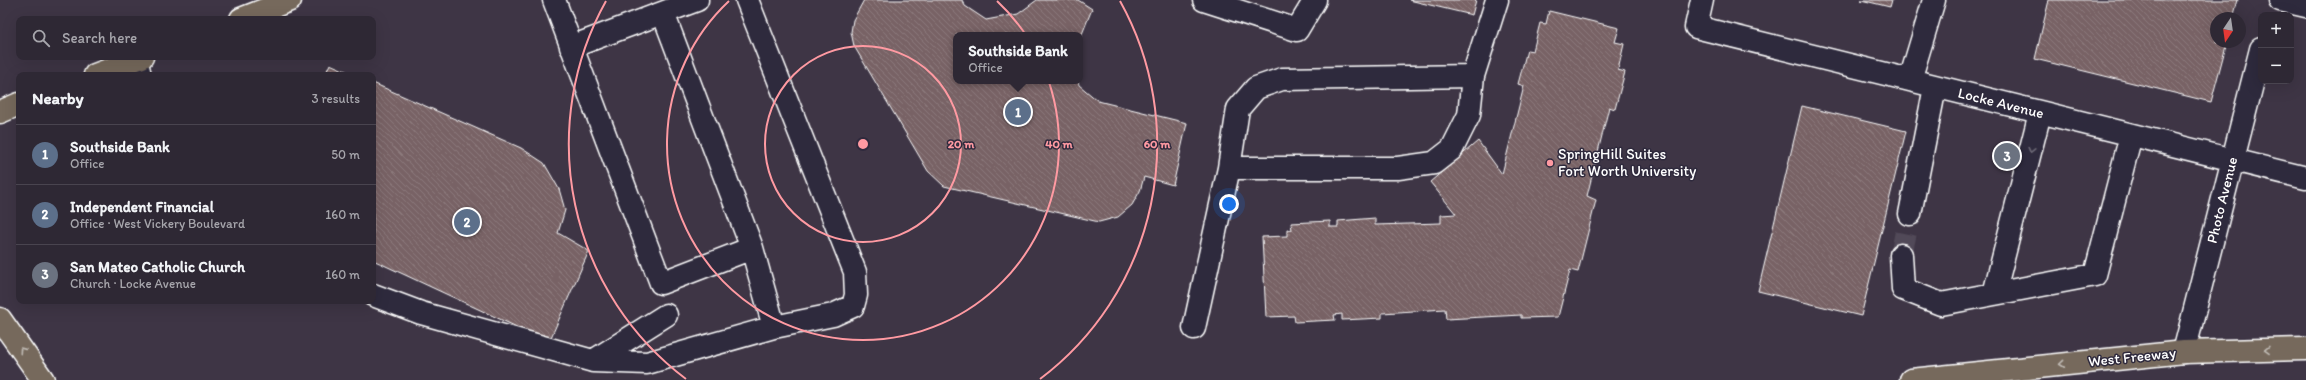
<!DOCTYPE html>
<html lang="en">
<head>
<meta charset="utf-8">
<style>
  body { margin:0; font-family:Itim,sans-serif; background:#36303c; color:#f1f3f6 }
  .controls { position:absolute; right:12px; top:12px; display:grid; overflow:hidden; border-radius:8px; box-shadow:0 4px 16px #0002 }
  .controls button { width:36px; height:36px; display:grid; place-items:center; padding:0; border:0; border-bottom:1px solid #49444f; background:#2e2834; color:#f1f3f6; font:20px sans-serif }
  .compass { position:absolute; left:2210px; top:12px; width:36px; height:36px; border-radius:50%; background:#2e2834; box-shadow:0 4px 16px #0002; rotate:193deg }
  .you { position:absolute; left:1229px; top:204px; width:14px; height:14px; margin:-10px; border:3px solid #fff; border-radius:50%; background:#1a73e8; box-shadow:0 0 0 6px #1a73e833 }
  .badge { display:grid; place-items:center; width:26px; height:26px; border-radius:50%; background:#95b2f1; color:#fff; font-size:13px; font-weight:700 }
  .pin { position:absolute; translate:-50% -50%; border:2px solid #fff; box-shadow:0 1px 4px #0006 }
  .popup { position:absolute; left:953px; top:32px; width:130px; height:52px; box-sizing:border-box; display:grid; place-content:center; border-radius:8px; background:#2e2834; filter:drop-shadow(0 1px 3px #0005); font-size:13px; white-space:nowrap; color:#a7a6ac }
  .popup b { font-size:15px; color:#f1f3f6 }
  .popup::after { content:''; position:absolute; left:50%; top:100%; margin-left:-8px; border:8px solid transparent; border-top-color:#2e2834 }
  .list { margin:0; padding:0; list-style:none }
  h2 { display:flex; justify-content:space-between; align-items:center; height:52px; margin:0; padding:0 16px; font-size:17px }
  h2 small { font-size:13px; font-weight:400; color:#a7a6ac }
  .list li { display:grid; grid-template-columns:26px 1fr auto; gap:12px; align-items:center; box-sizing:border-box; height:60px; padding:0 16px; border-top:1px solid #49444f }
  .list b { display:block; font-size:15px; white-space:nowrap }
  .list p { margin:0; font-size:13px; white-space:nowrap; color:#a7a6ac }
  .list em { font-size:13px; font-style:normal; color:#a7a6ac }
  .icon { flex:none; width:22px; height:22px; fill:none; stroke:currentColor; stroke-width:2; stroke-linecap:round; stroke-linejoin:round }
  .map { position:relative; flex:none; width:2306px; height:380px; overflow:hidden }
  .search { position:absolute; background:#2e2834; box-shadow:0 4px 16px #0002; left:16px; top:16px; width:360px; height:44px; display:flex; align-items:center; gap:10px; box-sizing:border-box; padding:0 14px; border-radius:8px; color:#a7a6ac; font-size:15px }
  .panel { position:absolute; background:#2e2834; box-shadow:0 4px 16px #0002; left:16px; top:72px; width:360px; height:232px; border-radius:8px }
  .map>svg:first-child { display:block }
  .building { fill:url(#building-back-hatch); stroke:#fff }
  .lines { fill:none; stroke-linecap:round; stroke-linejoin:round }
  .minor-tunnel { stroke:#514958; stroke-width:22; stroke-dasharray:22 11; stroke-linecap:butt }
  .minor-casing { stroke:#fff; stroke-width:25 }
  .major-casing { stroke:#fff; stroke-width:25 }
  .minor { stroke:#2f2a3d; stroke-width:22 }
  .major { stroke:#76695c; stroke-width:22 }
  .oneway { stroke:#6d6a77 }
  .oneway2 { stroke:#c1bcb6 }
  .ring { fill:none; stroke:#ff9aa2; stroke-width:2 }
  .poi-dot { fill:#ff9aa2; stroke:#2f2a3d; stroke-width:1.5 }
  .labels { text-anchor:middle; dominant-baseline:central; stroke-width:3; stroke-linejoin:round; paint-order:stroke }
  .street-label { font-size:15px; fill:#fff; stroke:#2f2a3d }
  .poi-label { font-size:15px; fill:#fff; stroke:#2f2a3d; text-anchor:start }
  .centre { fill:#ff9aa2; stroke:#2f2a3d; stroke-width:2 }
  .ring-label { font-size:12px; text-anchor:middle; font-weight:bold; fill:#ff9aa2; stroke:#2f2a3d; stroke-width:3; stroke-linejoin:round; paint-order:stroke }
</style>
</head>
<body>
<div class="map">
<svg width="2306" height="380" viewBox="0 0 2306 380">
  <defs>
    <pattern id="building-back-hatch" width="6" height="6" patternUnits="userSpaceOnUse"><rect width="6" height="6" fill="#786265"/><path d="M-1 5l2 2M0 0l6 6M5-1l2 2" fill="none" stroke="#8c7a7c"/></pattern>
  </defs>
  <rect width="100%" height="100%" fill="#3e3545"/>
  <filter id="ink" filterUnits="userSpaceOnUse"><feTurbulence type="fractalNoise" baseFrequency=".025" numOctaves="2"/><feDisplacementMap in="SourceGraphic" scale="8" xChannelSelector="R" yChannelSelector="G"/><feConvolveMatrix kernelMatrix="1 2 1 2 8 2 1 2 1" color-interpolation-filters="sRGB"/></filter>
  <g filter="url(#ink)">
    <!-- building -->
    <path class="building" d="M 864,0 L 962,0 L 965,6 L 986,20 L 1018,14 L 1037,0 L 1078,0 L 1092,9 L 1080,39 L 1080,35 L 956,35 L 956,81 L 1078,81 L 1079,85 L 1098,101 L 1187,123 L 1173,185 L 1144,177 L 1140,191 L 1132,205 L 1118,217 L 1099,222 L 944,186 L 928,171 L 854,46 L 851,32 L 853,20 Z
      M 1409,0 L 1476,0 L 1472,15 Z
      M 1861,0 L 1892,0 L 1890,7 Z
      M 2049,0 L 2238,0 L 2233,18 L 2216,18 L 2216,42 L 2227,42 L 2211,102 L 2035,59 Z
      M 1549,11 L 1619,28 L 1615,42 L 1624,44 L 1618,70 L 1625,72 L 1615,109 L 1609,107 L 1587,196 L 1596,200 L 1578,272 L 1570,270 L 1558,317 L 1521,318 L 1521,315 L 1446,319 L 1445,309 L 1382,313 L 1382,318 L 1342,320 L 1342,314 L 1334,315 L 1335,320 L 1295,322 L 1294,316 L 1266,317 L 1262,237 L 1287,236 L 1287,229 L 1292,230 L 1291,223 L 1330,221 L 1330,227 L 1338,227 L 1338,221 L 1375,218 L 1375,225 L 1441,223 L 1441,215 L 1456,214 L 1430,182 L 1478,141 L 1502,174 L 1524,86 L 1518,84 L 1527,50 L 1533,51 L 1540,23 L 1546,24 Z
      M 330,64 L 355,75 L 325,75 Z
      M 373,83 L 521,148 L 544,163 L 559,189 L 565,210 L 558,233 L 589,251 L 549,342 L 373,260 Z
      M 1802,106 L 1906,131 L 1861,316 L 1758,291 Z"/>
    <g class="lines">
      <!-- minor-tunnel -->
      <path class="minor-tunnel" d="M 1901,255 L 1910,214"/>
      <!-- minor casing -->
      <g class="minor-casing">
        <path id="minor" d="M 554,0 L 661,283 L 752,248 L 774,327 L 647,363 L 593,361 L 666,315
          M 747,0 L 855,272 L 856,295 L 853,306 L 833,315 L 774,327
          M 1204,0 L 1297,30 L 1315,0
          M 1702,0 L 1696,27 L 2306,178
          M 2280,0 L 2306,6
          M 663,13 L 752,248
          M 571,47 L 697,0
          M 136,59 L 140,75
          M 1910,80 L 1934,0
          M 1229,168 L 1238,109 L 1256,88 L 1282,79 L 1473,76
          M 1910,214 L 1935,87
          M 1901,255 L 1903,289 L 1941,304 L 2095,275 L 2131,135
          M 1994,294 L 2040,113
          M 373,295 L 421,313 L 593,361
          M 1194,328 L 1229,168 L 1398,168 L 1434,163 L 1452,149 L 1469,115 L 1473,76 L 1497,0
          M 2184,352 L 2261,49"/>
      </g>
      <!-- major casing -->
      <g class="major-casing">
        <path id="major" d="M 241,19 L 290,0
          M 95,75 L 142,57
          M 0,112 L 19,104
          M 0,319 L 43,380
          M 1911,380 L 2184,352 L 2306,349"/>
      </g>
      <!-- minor -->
      <use href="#minor" class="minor"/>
      <!-- major -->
      <use href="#major" class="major"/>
    </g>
    <!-- one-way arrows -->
    <defs><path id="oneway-chevron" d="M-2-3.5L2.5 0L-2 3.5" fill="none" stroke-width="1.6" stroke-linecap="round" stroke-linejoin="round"/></defs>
    <use class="oneway" href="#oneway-chevron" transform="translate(2031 150) rotate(104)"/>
    <g class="oneway2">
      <use href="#oneway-chevron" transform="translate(22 350) rotate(-125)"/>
      <use href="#oneway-chevron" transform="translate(2267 350) rotate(179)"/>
      <use href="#oneway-chevron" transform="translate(2062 364) rotate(174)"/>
    </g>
  </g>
  <!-- distance rings -->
  <g class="ring">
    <circle cx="863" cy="144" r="98"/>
    <path d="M997 1A196 196 0 1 1 729 1"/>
    <path d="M686 379A294 294 0 0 1 606 1M1120 1A294 294 0 0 1 1040 379"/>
  </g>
  <!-- markers -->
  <circle class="poi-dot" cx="1550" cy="163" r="4"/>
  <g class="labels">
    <!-- street labels -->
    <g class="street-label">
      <text transform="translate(2001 103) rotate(14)">Locke Avenue</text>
      <text transform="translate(2222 200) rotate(-76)">Photo Avenue</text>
      <text transform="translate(2132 357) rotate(-6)">West Freeway</text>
    </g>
    <!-- poi labels -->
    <g class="poi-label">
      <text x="1558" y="154">SpringHill Suites<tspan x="1558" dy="17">Fort Worth University</tspan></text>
    </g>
  </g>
  <circle cx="863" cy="144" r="6" class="centre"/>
  <g class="ring-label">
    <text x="961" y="148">20 m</text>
    <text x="1059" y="148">40 m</text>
    <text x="1157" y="148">60 m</text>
  </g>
</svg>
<div class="controls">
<button>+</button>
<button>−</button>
</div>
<svg class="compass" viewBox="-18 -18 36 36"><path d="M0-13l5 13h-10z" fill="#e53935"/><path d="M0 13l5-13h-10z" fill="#a7a6ac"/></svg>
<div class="you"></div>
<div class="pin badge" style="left:1018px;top:112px;background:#5c6f8a">1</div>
<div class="popup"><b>Southside Bank</b>Office</div>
<div class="pin badge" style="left:467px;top:222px;background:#5c6f8a">2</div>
<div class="pin badge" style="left:2007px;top:156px;background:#6b7280">3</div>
<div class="search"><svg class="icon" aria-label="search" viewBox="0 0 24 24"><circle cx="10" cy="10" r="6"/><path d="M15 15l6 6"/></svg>Search here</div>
<section class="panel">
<h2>Nearby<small>3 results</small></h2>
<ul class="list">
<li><span class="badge" style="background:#5c6f8a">1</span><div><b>Southside Bank</b><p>Office</p></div><em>50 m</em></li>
<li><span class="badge" style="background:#5c6f8a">2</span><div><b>Independent Financial</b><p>Office · West Vickery Boulevard</p></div><em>160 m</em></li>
<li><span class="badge" style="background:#6b7280">3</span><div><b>San Mateo Catholic Church</b><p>Church · Locke Avenue</p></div><em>160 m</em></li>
</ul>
</section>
</div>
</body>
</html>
